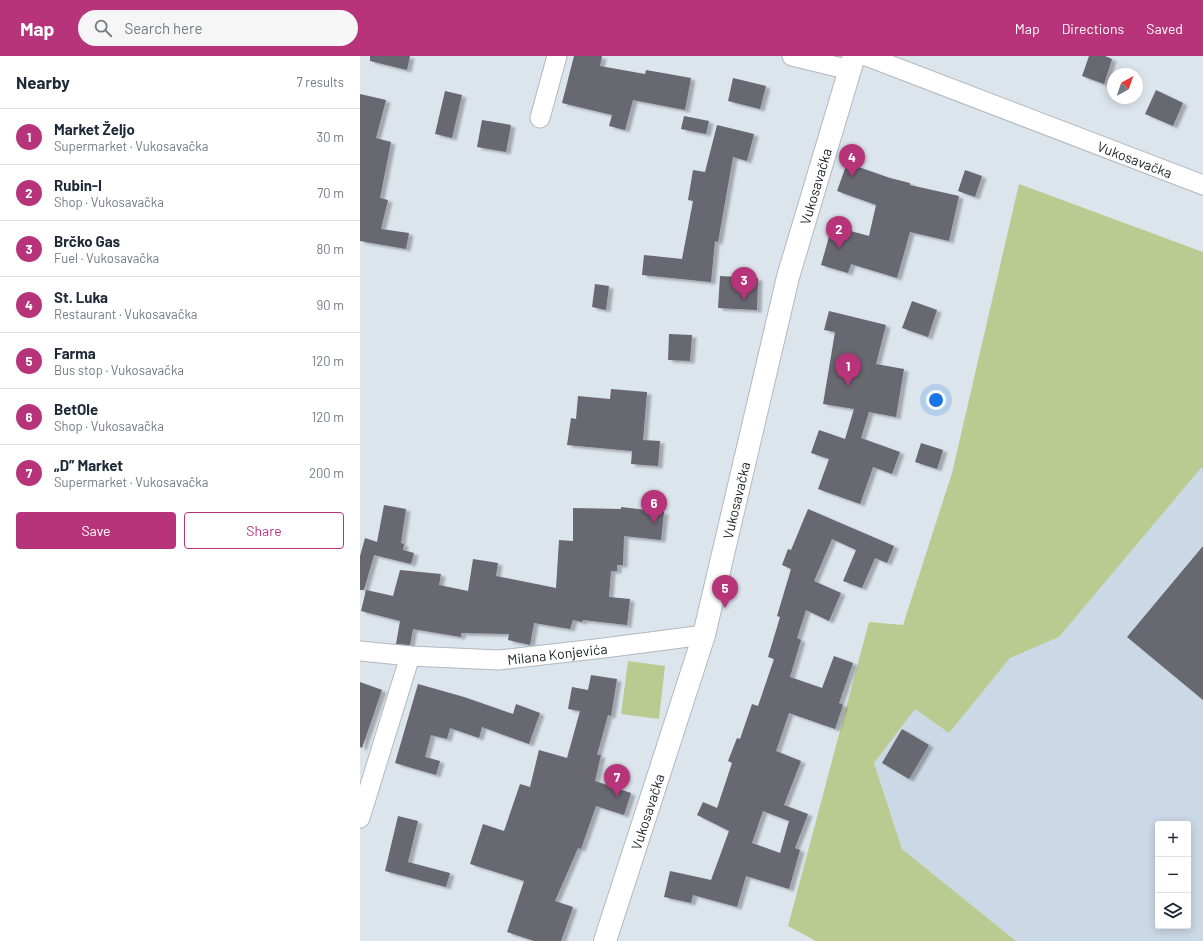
<!DOCTYPE html>
<html lang="en">
<head>
<meta charset="utf-8">
<style>
  body { margin:0; font-family:Barlow,sans-serif; background:#f6f6f7; color:#1f2937 }
  .controls { position:absolute; right:12px; bottom:12px; display:grid; overflow:hidden; border-radius:4px; box-shadow:0 2px 10px #0003 }
  .controls button { width:36px; height:36px; display:grid; place-items:center; padding:0; border:0; border-bottom:1px solid #e0e1e3; background:#fff; color:#1f2937; font:20px sans-serif }
  .compass { position:absolute; left:747px; top:12px; width:36px; height:36px; border-radius:50%; background:#fff; box-shadow:0 2px 10px #0003; rotate:40deg }
  .you { position:absolute; left:576px; top:344px; width:14px; height:14px; margin:-10px; border:3px solid #fff; border-radius:50%; background:#1a73e8; box-shadow:0 0 0 6px #1a73e833 }
  .badge { display:grid; place-items:center; width:26px; height:26px; border-radius:50%; background:#b7347b; color:#fff; font-size:13px; font-weight:700 }
  .pin { position:absolute; translate:-50% -33px; filter:drop-shadow(0 1px 2px #0008) }
  .pin::after { content:''; position:absolute; top:21px; width:14px; height:12px; background:inherit; clip-path:polygon(0 0,100% 0,50% 100%) }
  .list { margin:0; padding:0; list-style:none }
  h2 { display:flex; justify-content:space-between; align-items:center; height:52px; margin:0; padding:0 16px; font-size:17px }
  h2 small { font-size:13px; font-weight:400; color:#747a83 }
  .list li { display:grid; grid-template-columns:26px 1fr auto; gap:12px; align-items:center; box-sizing:border-box; height:56px; padding:0 16px; border-top:1px solid #e0e1e3 }
  .list b { display:block; font-size:15px; white-space:nowrap }
  .list p { margin:0; font-size:13px; white-space:nowrap; color:#747a83 }
  .list em { font-size:13px; font-style:normal; color:#747a83 }
  .actions { display:flex; gap:8px; padding:12px 16px }
  .actions a { flex:1; padding:9px 0; border:1px solid #b7347b; border-radius:4px; text-align:center; font-size:14px; color:#b7347b }
  .actions .main { background:#b7347b; color:#fff }
  .icon { flex:none; width:22px; height:22px; fill:none; stroke:currentColor; stroke-width:2; stroke-linecap:round; stroke-linejoin:round }
  .map { position:relative; flex:none; width:843px; height:885px; overflow:hidden }
  header { display:flex; align-items:center; gap:24px; box-sizing:border-box; height:56px; padding:0 20px; background:#b7347b; color:#fff }
  header strong { font-size:19px }
  nav { display:flex; gap:22px; margin-inline-start:auto; font-size:14px }
  .search { width:280px; height:36px; background:#f6f6f7; display:flex; align-items:center; gap:10px; box-sizing:border-box; padding:0 14px; border-radius:22px; color:#747a83; font-size:15px }
  main { display:flex }
  aside { flex:1; background:#fff }
  .map>svg:first-child { display:block }
  .built { fill:#cbd8e5; fill-rule:evenodd }
  .green { fill:#bacb92 }
  .building { fill:#67676f; fill-rule:evenodd; filter:url(#shadow) }
  .lines { fill:none; stroke-linecap:round; stroke-linejoin:round }
  .minor-casing { stroke:#b1b8bf; stroke-width:21 }
  .major-casing { stroke:#b1b8bf; stroke-width:24 }
  .minor { stroke:#fff; stroke-width:19 }
  .major { stroke:#fff; stroke-width:22 }
  .labels { text-anchor:middle; dominant-baseline:central; stroke-width:3; stroke-linejoin:round; paint-order:stroke }
  .street-label { font-size:14px; fill:#1b1d20; stroke:#fff }
</style>
</head>
<body>
<header>
<strong>Map</strong>
<div class="search"><svg class="icon" aria-label="search" viewBox="0 0 24 24"><circle cx="10" cy="10" r="6"/><path d="M15 15l6 6"/></svg>Search here</div>
<nav><a>Map</a><a>Directions</a><a>Saved</a></nav>
</header>
<main>
<aside>
<h2>Nearby<small>7 results</small></h2>
<ul class="list">
<li><span class="badge">1</span><div><b>Market Željo</b><p>Supermarket · Vukosavačka</p></div><em>30 m</em></li>
<li><span class="badge">2</span><div><b>Rubin-I</b><p>Shop · Vukosavačka</p></div><em>70 m</em></li>
<li><span class="badge">3</span><div><b>Brčko Gas</b><p>Fuel · Vukosavačka</p></div><em>80 m</em></li>
<li><span class="badge">4</span><div><b>St. Luka</b><p>Restaurant · Vukosavačka</p></div><em>90 m</em></li>
<li><span class="badge">5</span><div><b>Farma</b><p>Bus stop · Vukosavačka</p></div><em>120 m</em></li>
<li><span class="badge">6</span><div><b>BetOle</b><p>Shop · Vukosavačka</p></div><em>120 m</em></li>
<li><span class="badge">7</span><div><b>„D” Market</b><p>Supermarket · Vukosavačka</p></div><em>200 m</em></li>
</ul>
<div class="actions"><a class="main">Save</a><a>Share</a></div>
</aside>
<div class="map">
<svg width="843" height="885" viewBox="0 0 843 885">
  <defs>
    <filter id="shadow"><feDropShadow dx="4.5" dy="2.5" stdDeviation="1" flood-color="#0004"/></filter>
  </defs>
  <rect width="100%" height="100%" fill="#dde5ec"/>
  <!-- built -->
  <path class="built" d="M 841,412 L 843,412 L 843,885 L 656,885 L 542,793 L 514,707 L 555,653 L 589,676 L 650,602 L 699,581 ZM 798,768 L 828,768 L 828,870 L 798,870 Z"/>
  <!-- green -->
  <path class="green" d="M 659,128 L 843,196 L 843,412 L 841,412 L 699,581 L 650,602 L 589,677 L 555,653 L 514,707 L 542,793 L 656,885 L 456,885 L 428,870 L 509,566 L 543,569 L 592,417 Z
    M 268,605 L 305,610 L 299,663 L 261,658 Z"/>
  <!-- building -->
  <path class="building" d="M 10,0 L 50,0 L 47,14 L 10,5 Z
    M 214,0 L 242,0 L 240,10 L 285,18 L 286,14 L 331,22 L 325,54 L 273,44 L 265,74 L 249,70 L 252,59 L 202,47 Z
    M 729,0 L 745,0 L 752,3 L 744,28 L 722,20 Z
    M 373,22 L 406,30 L 400,53 L 368,45 Z
    M 796,34 L 823,47 L 813,70 L 785,58 Z
    M 85,35 L 102,39 L 92,82 L 75,78 Z
    M 0,38 L 26,44 L 16,82 L 31,86 L 20,142 L 28,144 L 21,173 L 49,177 L 46,193 L 0,185 Z
    M 324,60 L 349,65 L 346,78 L 321,73 Z
    M 122,64 L 151,69 L 146,96 L 117,91 Z
    M 357,69 L 394,78 L 387,105 L 373,101 L 358,186 L 355,185 L 351,226 L 282,219 L 284,199 L 322,203 L 333,145 L 328,144 L 333,114 L 345,116 Z
    M 487,107 L 530,122 L 550,127 L 550,129 L 599,140 L 589,185 L 550,176 L 537,222 L 491,208 L 488,217 L 461,209 L 472,170 L 509,180 L 516,149 L 477,135 Z
    M 605,114 L 622,120 L 615,141 L 598,135 Z
    M 360,220 L 398,222 L 397,254 L 358,252 Z
    M 235,228 L 249,230 L 246,254 L 232,251 Z
    M 552,245 L 577,254 L 568,281 L 542,272 Z
    M 469,255 L 526,269 L 516,308 L 544,313 L 536,361 L 509,356 L 501,382 L 540,396 L 532,418 L 513,411 L 500,448 L 458,433 L 469,403 L 451,397 L 459,374 L 485,383 L 494,353 L 463,348 L 475,276 L 464,274 Z
    M 309,278 L 332,279 L 330,305 L 308,304 Z
    M 251,333 L 287,336 L 283,384 L 300,385 L 298,410 L 271,408 L 272,395 L 207,389 L 211,362 L 216,363 L 218,340 L 250,343 Z
    M 561,387 L 583,394 L 577,413 L 555,406 Z
    M 24,449 L 46,453 L 41,487 L 44,488 L 43,494 L 54,497 L 51,508 L 14,499 L 4,534 L 0,534 L 0,500 L 5,482 L 17,486 Z
    M 261,451 L 304,456 L 301,484 L 264,480 L 263,509 L 257,509 L 257,515 L 251,515 L 249,541 L 270,543 L 267,569 L 223,564 L 222,566 L 213,564 L 210,573 L 174,567 L 170,589 L 148,584 L 149,578 L 101,577 L 101,581 L 53,573 L 50,589 L 36,588 L 40,565 L 1,555 L 6,534 L 33,540 L 40,514 L 81,518 L 79,529 L 108,535 L 113,503 L 138,507 L 136,520 L 196,532 L 199,484 L 213,485 L 213,452 L 261,453 Z
    M 448,453 L 534,490 L 527,507 L 515,502 L 502,532 L 483,525 L 496,494 L 472,483 L 454,525 L 481,537 L 469,565 L 446,554 L 437,582 L 441,584 L 430,621 L 462,632 L 474,600 L 493,607 L 479,647 L 483,649 L 475,673 L 429,657 L 416,695 L 441,705 L 424,749 L 448,758 L 435,792 L 440,794 L 429,833 L 386,820 L 377,851 L 333,839 L 331,847 L 304,841 L 310,815 L 351,824 L 369,775 L 337,759 L 343,746 L 357,752 L 372,707 L 368,705 L 377,682 L 380,683 L 392,648 L 398,650 L 414,603 L 408,601 L 420,561 L 417,560 L 431,513 L 422,509 L 428,493 L 431,494 ZM 403,755 L 429,765 L 420,797 L 392,787 Z
    M 843,490 L 843,644 L 767,581 Z
    M 231,619 L 257,623 L 251,660 L 248,659 L 237,699 L 241,699 L 235,725 L 271,737 L 264,759 L 236,750 L 221,793 L 218,792 L 195,845 L 213,851 L 201,885 L 174,885 L 147,876 L 164,825 L 110,808 L 123,768 L 144,775 L 160,728 L 170,731 L 179,694 L 207,702 L 220,655 L 208,653 L 212,631 L 228,634 Z
    M 0,626 L 22,634 L 2,692 L 0,691 Z
    M 58,628 L 104,641 L 153,658 L 156,648 L 180,657 L 169,688 L 122,671 L 119,682 L 90,672 L 87,683 L 71,679 L 65,701 L 80,705 L 76,719 L 35,707 Z
    M 542,673 L 569,689 L 549,723 L 522,707 Z
    M 38,760 L 58,765 L 48,806 L 90,817 L 86,831 L 25,815 Z"/>
  <g class="lines">
    <!-- minor casing -->
    <g class="minor-casing">
      <g id="minor">
        <path d="M 432,0 L 490,14"/>
        <path id="s1" d="M 506,0 L 843,129"/>
        <path d="M 180,62 L 197,0"/>
        <path id="s2" d="M 0,595 L 50,600 L 139,604 L 244,592 L 344,579"/>
        <path d="M 0,762 L 50,600"/>
      </g>
    </g>
    <!-- major casing -->
    <g class="major-casing">
      <g id="major">
        <path id="s3" d="M 245,885 L 344,579 L 428,221 L 494,0"/>
      </g>
    </g>
    <!-- minor -->
    <use href="#minor" class="minor"/>
    <!-- major -->
    <use href="#major" class="major"/>
  </g>
  <g class="labels">
    <!-- street labels -->
    <g class="street-label">
      <text stroke="none"><textPath href="#s1" startOffset="288">Vukosavačka</textPath></text>
      <text stroke="none"><textPath href="#s3" startOffset="784">Vukosavačka</textPath></text>
      <text stroke="none"><textPath href="#s3" startOffset="460">Vukosavačka</textPath></text>
      <text stroke="none"><textPath href="#s2" startOffset="198">Milana Konjevića</textPath></text>
      <text stroke="none"><textPath href="#s3" startOffset="136">Vukosavačka</textPath></text>
    </g>
  </g>
</svg>
<div class="controls">
<button>+</button>
<button>−</button>
<button><svg class="icon" aria-label="layers" viewBox="0 0 24 24"><path d="M12 4l9 5-9 5-9-5zM3 14l9 5 9-5"/></svg></button>
</div>
<svg class="compass" viewBox="-18 -18 36 36"><path d="M0-13l5 13h-10z" fill="#e53935"/><path d="M0 13l5-13h-10z" fill="#747a83"/></svg>
<div class="you"></div>
<div class="pin badge" style="left:488px;top:330px">1</div>
<div class="pin badge" style="left:479px;top:193px">2</div>
<div class="pin badge" style="left:384px;top:244px">3</div>
<div class="pin badge" style="left:492px;top:121px">4</div>
<div class="pin badge" style="left:365px;top:552px">5</div>
<div class="pin badge" style="left:294px;top:467px">6</div>
<div class="pin badge" style="left:257px;top:741px">7</div>
</div>
</main>
</body>
</html>
